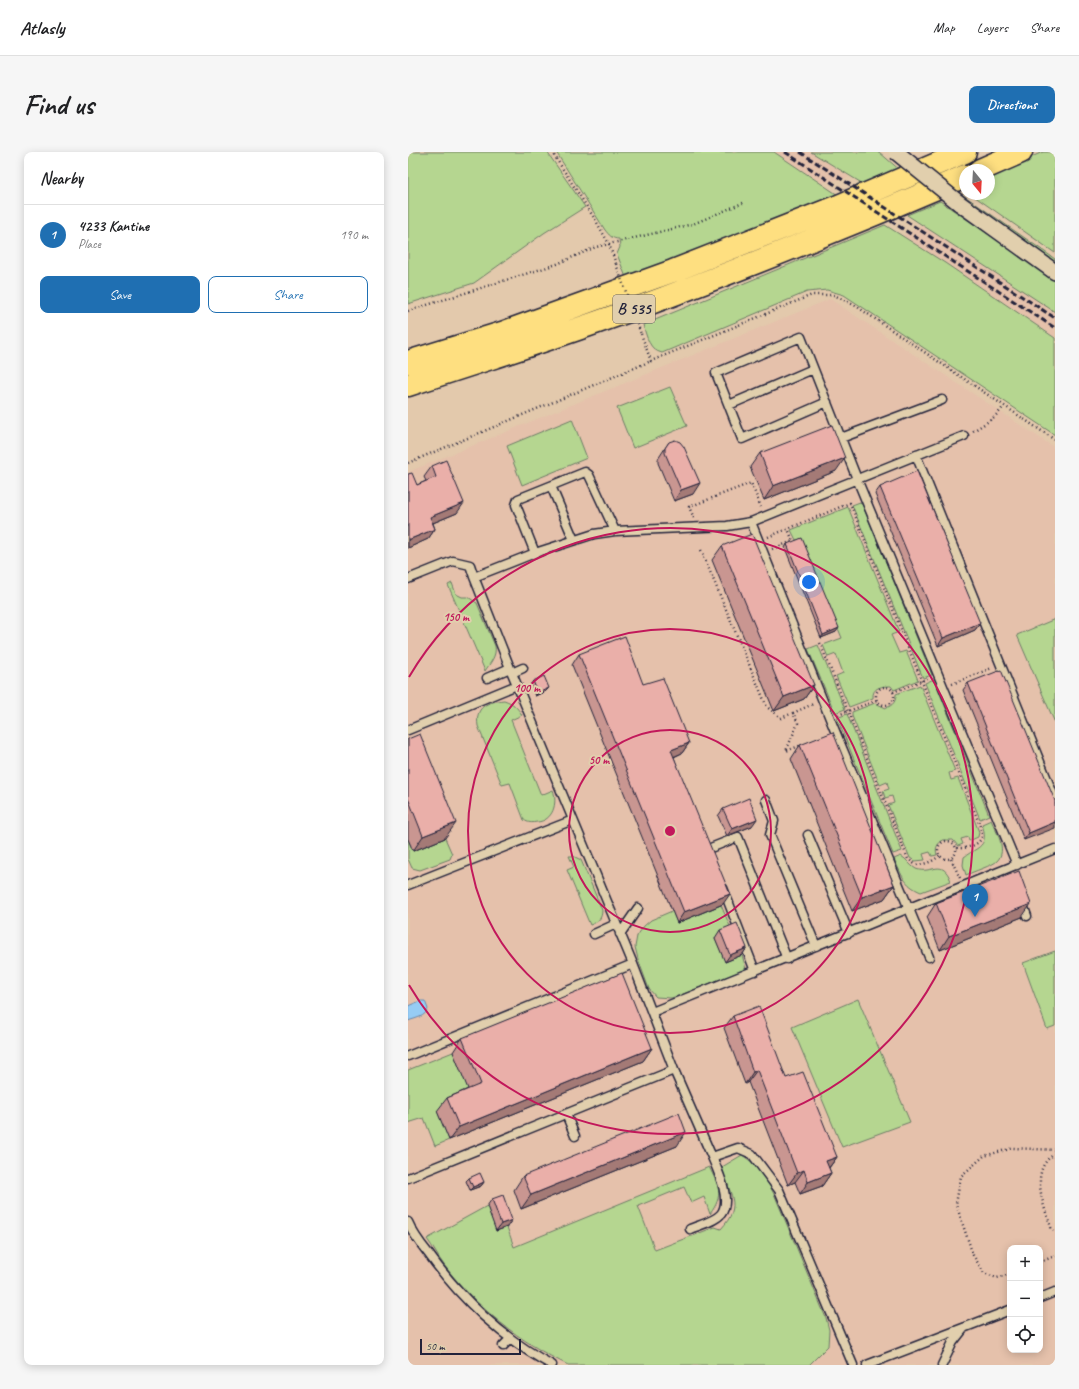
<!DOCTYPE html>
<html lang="en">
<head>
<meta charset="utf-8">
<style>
  body { margin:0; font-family:Caveat,sans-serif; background:#f6f6f6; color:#202124 }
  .controls { position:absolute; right:12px; bottom:12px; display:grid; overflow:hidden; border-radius:8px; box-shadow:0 2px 10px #0003 }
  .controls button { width:36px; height:36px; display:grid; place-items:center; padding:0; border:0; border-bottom:1px solid #e0e0e0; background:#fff; color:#202124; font:20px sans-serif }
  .compass { position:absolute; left:551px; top:12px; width:36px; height:36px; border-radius:50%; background:#fff; box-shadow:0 2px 10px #0003; rotate:162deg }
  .scale { position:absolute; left:12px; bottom:10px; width:101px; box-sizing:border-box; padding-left:4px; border:2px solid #22223b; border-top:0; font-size:11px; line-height:14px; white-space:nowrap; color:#22223b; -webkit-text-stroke:3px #e1cfad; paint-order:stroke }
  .you { position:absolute; left:401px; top:430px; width:14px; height:14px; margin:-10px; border:3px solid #fff; border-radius:50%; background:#1a73e8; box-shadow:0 0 0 6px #1a73e833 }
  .badge { display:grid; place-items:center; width:26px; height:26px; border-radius:50%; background:#1f6fb2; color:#fff; font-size:13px; font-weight:700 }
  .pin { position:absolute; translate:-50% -33px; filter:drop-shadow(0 1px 2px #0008) }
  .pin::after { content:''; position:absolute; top:21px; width:14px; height:12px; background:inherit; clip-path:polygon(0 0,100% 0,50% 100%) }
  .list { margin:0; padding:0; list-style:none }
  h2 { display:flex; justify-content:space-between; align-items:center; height:52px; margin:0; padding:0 16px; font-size:17px }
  h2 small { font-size:13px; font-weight:400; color:#757577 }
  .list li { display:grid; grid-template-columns:26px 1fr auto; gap:12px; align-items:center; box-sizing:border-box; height:60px; padding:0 16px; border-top:1px solid #e0e0e0 }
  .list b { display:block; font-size:15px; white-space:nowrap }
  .list p { margin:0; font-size:13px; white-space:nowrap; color:#757577 }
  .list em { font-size:13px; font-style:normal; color:#757577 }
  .actions { display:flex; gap:8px; padding:12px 16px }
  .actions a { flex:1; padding:9px 0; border:1px solid #1f6fb2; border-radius:8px; text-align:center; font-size:14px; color:#1f6fb2 }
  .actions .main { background:#1f6fb2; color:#fff }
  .icon { flex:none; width:22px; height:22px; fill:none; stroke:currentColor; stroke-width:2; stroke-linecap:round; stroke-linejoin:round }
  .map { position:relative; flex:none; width:647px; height:1213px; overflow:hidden; border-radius:8px }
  header { display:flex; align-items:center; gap:24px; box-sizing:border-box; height:56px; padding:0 20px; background:#fff; border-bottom:1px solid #e0e0e0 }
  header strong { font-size:19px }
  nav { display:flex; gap:22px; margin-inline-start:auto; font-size:14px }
  .intro { display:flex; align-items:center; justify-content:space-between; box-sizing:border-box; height:96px; padding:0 24px }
  h1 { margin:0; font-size:28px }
  .button { padding:10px 18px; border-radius:8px; background:#1f6fb2; color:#fff; font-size:14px; font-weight:700 }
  main { display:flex; gap:24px; padding:0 24px }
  aside { flex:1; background:#fff; border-radius:8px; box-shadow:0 2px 10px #0003 }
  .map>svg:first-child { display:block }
  .built { fill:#e5c1ab; fill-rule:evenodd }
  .green { fill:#b5d690; stroke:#6c7c66 }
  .water { fill:#96ccf5; stroke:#6888ab }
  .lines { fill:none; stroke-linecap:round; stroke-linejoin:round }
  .lane-casing { stroke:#22223b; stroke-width:11 }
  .street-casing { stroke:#22223b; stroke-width:18 }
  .highway-casing { stroke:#22223b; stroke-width:25 }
  .path { stroke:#22223b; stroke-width:2.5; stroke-dasharray:1 3; stroke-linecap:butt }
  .lane { stroke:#e1cfad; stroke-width:8 }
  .street { stroke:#e1cfad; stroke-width:15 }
  .highway { stroke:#fedf80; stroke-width:22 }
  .rail { stroke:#22223b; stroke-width:3; stroke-dasharray:6 3; stroke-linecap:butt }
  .street-bridge-casing { stroke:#22223b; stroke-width:18; stroke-linecap:butt }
  .path-bridge { stroke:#22223b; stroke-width:2.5; stroke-dasharray:1 3; stroke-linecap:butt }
  .street-bridge { stroke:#e1cfad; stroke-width:15 }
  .wall { fill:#c99691; stroke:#22223b }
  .shaded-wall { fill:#a47a76; stroke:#22223b }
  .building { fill:#eaafa9; stroke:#22223b }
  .ring { fill:none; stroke:#c2185b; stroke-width:2 }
  .labels { text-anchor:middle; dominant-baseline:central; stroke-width:4; stroke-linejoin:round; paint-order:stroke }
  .shield { fill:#e1cfad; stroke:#5b565d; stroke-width:1 }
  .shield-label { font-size:16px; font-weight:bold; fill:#22223b }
  .centre { fill:#c2185b; stroke:#e1cfad; stroke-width:2 }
  .ring-label { font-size:12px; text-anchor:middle; font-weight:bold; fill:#c2185b; stroke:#e1cfad; stroke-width:4; stroke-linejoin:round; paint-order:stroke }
</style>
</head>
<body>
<header>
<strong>Atlasly</strong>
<nav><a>Map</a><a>Layers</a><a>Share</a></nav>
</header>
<div class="intro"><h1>Find us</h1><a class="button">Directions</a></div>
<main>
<aside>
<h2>Nearby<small></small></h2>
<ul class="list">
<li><span class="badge">1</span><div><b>4233 Kantine</b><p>Place</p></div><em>190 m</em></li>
</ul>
<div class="actions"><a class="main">Save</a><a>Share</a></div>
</aside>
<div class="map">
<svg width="647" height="1213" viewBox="0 0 647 1213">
  <rect width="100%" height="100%" fill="#e3c9ac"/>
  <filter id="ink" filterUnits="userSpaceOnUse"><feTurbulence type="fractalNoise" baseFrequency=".025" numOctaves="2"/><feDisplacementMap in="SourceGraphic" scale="8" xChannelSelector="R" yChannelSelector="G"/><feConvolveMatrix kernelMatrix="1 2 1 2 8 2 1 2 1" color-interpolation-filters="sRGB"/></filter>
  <g filter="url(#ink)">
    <!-- built -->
    <path class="built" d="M 366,0 L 403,0 L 441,24 L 440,26 L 414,31 Z
      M 515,73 L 647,160 L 647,186 L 537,111 L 494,84 Z
      M 422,147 L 647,296 L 647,1213 L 0,1213 L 0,320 ZM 602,1096 L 632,1096 L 632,1198 L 602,1198 Z"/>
    <!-- green -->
    <path class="green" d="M 0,0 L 139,0 L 177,55 L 136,81 L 66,131 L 0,152 Z
      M 148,0 L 366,0 L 430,43 L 445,36 L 452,30 L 403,0 L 471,0 L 493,19 L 219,128 L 209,102 L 212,95 L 211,87 C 204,87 201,83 197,78 Z
      M 635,0 L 647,0 L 647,101 L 563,42 L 581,42 L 581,23 Z
      M 548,38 L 647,107 L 647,111 L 548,40 Z
      M 532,49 L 647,128 L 647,160 L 499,63 Z
      M 477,73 L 537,111 L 647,186 L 647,283 L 436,143 L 419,138 L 399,140 L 254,201 C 241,198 239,185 235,173 Z
      M 262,235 L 279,274 L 225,296 L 209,256 Z
      M 164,267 L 179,306 L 114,333 L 99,294 Z
      M 452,350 L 455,354 L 524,523 L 515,526 L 444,353 Z
      M 440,355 L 491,480 L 483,483 L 491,501 L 498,499 L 510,528 L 486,538 L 483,534 C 474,534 464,535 465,546 L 441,555 L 428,524 L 435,521 L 428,502 L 420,505 L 415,493 L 434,486 L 393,387 L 388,388 L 383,378 Z
      M 44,431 L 48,442 L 54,445 L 60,445 L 69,451 L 87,494 C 89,504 82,511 77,519 L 40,433 Z
      M 647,467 L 647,571 L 609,483 Z
      M 410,493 L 437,557 L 427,561 L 400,497 Z
      M 526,527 L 581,663 L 572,667 L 517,531 Z
      M 512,533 L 547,619 L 541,621 L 543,628 L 550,626 L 571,680 L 570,685 L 561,689 L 560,685 L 553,687 L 555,692 L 550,694 L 545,688 L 535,688 C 529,692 527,696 529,703 L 524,704 L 522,700 L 515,702 L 517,708 L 507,709 L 502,706 L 480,653 L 486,651 L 484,644 L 477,646 L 475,639 L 481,637 L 479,630 L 472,633 L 444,564 L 444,560 L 467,551 L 478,556 C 485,553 488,550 488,542 Z
      M 96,548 C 105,551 109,555 114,563 L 103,568 L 133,643 L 145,638 C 150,651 145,669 129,670 C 124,671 120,671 116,668 L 102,631 L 94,633 L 70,574 C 67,555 78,550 96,548 Z
      M 439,562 L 494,699 L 485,702 L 429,566 Z
      M 583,668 C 588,679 600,698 589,709 C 586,713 564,720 558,723 L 555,713 L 556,705 C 571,694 581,695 574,672 Z
      M 37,686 L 44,702 L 42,707 L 12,718 L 4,716 L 0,707 L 0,687 L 5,699 Z
      M 161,704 L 165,704 L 173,708 L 194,758 C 194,767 190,770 182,773 L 159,718 L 166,715 Z
      M 493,704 C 499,707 502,714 508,717 C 524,723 534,705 543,729 L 513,740 C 496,733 494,723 486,707 Z
      M 313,753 L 324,779 L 307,786 L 317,809 L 334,803 L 338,817 L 273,843 L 263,846 L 248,845 L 241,837 L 230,807 L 227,795 L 229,784 L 236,774 L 243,768 L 264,759 L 269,771 Z
      M 647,799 L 647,874 L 639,877 L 615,811 Z
      M 450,847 L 502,970 L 434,995 L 384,875 Z
      M 202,869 L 29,959 L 41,988 L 27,994 L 16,966 L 0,971 L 0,918 L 45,900 L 57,929 Z
      M 334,1003 C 349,1012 359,1028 367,1044 L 418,1166 L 421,1178 L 420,1194 L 401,1213 L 160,1213 C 112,1190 69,1156 36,1113 C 30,1105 25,1095 19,1087 L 79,1054 L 88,1078 L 99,1075 L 106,1095 L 301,1015 C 311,1034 316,1043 302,1062 L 296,1045 L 283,1051 L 276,1035 L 230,1054 L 247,1098 L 307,1075 L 313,1077 C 336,1052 320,1042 314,1015 Z"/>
    <!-- water -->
    <path class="water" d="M 12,849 L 17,849 L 20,857 C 17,865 8,866 0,869 L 0,854 Z"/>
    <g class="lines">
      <!-- lane casing -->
      <g class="lane-casing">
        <path id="lane" d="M 419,250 L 334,287 L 308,221 L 393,185 L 449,327 L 609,713
          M 321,253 L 405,217
          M 433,286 L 534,248
          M 508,303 L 647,647
          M 143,334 L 166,388
          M 343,370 L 427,579 L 521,805
          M 127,401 L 108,353 L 110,347 L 177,320 L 181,323 L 207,379
          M 0,427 L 45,409 L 62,413 L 66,425
          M 104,521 L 115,516
          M 79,526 L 102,516
          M 0,578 L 109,533
          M 358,648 L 366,669 L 362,683 L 408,794
          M 400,683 L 441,781
          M 300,697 L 330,685 L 379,807
          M 0,733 L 165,668
          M 315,736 L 347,819
          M 614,750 L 619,764
          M 186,782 L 208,772
          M 212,782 L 230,756
          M 225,812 L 266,918 L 304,1005 L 330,996 L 344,1002 L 371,1038 L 445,1213
          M 244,860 L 647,697
          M 0,904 L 225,812 L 104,521 L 66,425 L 127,401 L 186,382 L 207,379 L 319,374 L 343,370 L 556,284
          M 158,962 L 167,984
          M 0,1026 L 266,918
          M 0,1070 C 5,1082 12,1091 20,1101 C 52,1146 95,1187 144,1213
          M 282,1077 C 291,1073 306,1070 313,1062 C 324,1048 310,1019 304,1005
          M 632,1146 L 647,1140
          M 95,1194 L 102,1187
          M 459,1213 L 602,1158
          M 534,1213 L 545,1190 L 556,1176"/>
      </g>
      <!-- street casing -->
      <g class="street-casing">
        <path id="street" d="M 551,51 L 647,120"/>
      </g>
      <!-- highway casing -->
      <g class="highway-casing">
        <path id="highway" d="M 572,18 L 613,0
          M 0,210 L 94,181 L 265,119 L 428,55 L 557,0
          M 0,233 C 90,204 180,175 269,141 C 366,104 462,65 557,24"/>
      </g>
      <!-- path -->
      <path class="path" d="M 144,0 L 188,69 L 201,92 L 285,72 L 337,50
        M 0,159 L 149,112 L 188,95 L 201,92 L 208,112
        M 233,182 L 243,209 L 404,143 L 426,143 L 448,154 L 647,288
        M 565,279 C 576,272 588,266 595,255
        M 0,311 L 243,209
        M 286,366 L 281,355 L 343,331 L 353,355
        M 360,385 L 442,351 L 571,671 C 572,675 574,680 574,684 C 572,694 556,697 548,696
        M 364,397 L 385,389 L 380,377
        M 293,398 L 359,555 L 373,566 L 385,561 L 390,571 L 378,599 L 394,593
        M 412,491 L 500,707 L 508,713 C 517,712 525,710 532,703
        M 544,532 L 584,516
        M468 544a9 9 0 1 1 18 0a9 9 0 1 1-18 0Z
        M 485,540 L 521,526
        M 385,561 L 405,552
        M 430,563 L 469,548
        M530 698a9 9 0 1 1 18 0a9 9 0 1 1-18 0Z
        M 543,707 L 552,726
        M 647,1002 C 620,1017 636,1055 644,1078 L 647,1080
        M 632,1110 L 647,1104
        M 602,1122 L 589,1126 L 576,1121 L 565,1103 L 548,1052 L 553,1024 L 576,1004 L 605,996 L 647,998"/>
      <!-- lane -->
      <use href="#lane" class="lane"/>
      <!-- street -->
      <use href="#street" class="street"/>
      <!-- highway -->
      <use href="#highway" class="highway"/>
      <!-- rail -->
      <path class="rail" d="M 377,0 L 647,176
        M 392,0 L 647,166"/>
      <!-- street-bridge casing -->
      <g class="street-bridge-casing">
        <path id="street-bridge" d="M 488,0 L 551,51"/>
      </g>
      <!-- path-bridge -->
      <path class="path-bridge" d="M 208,112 L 233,182"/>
      <!-- street-bridge -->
      <use href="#street-bridge" class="street-bridge"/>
    </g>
    <!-- wall -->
    <path class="wall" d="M 261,290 L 285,342 L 266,349 L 250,311 L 250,307 Z
      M 352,301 L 428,319 L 356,348 L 342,315 Z
      M 24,314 L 49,361 L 25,371 L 27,377 L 20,387 L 0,396 L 0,322 L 9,333 L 18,329 L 16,325 Z
      M 472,335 L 572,471 L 567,478 L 530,494 L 467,342 Z
      M 379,392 L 428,480 L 413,486 L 377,396 Z
      M 314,394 L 406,533 L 396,547 L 366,559 L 304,408 Z
      M 171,502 L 235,532 L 281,591 L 274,601 L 266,605 L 315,752 L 269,771 L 164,513 Z
      M 125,529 L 141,536 L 138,539 L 127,544 L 122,533 Z
      M 560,531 L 647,649 L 616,688 L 555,538 Z
      M 0,587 L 37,686 L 5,699 L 0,687 Z
      M 392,593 L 486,733 L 476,747 L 444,759 L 383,607 Z
      M 315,657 L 344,674 L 319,684 L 310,664 Z
      M 528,751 L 614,765 L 532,798 L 519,765 Z
      M 312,778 L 339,796 L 334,803 L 317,810 L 307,786 Z
      M 325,864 L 378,926 L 429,1005 L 421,1016 L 423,1021 L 414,1034 L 392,1042 L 387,1030 L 380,1033 L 340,930 L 337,932 L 316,876 Z
      M 54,886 L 244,896 L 235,909 L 41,988 L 29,959 L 39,946 L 60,937 L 45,900 Z
      M 269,994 L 113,1057 L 106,1038 L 115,1024 Z
      M 61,1026 L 76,1030 L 73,1034 L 62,1038 L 58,1029 Z
      M 84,1047 L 99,1075 L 88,1079 L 79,1054 Z"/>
    <!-- shaded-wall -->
    <path class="shaded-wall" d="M 437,306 L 428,319 L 356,348 L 365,334 Z
      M 292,331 L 285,342 L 266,349 L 273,338 Z
      M 56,351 L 49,361 L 15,375 L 22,365 Z
      M 27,377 L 20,387 L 0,396 L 0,388 Z
      M 572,471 L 567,478 L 530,494 L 535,486 Z
      M 431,476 L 428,480 L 413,486 L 415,483 Z
      M 406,533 L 396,547 L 366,559 L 376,545 Z
      M 141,536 L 138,539 L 127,544 L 130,541 Z
      M 281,591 L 274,601 L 256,609 L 263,598 Z
      M 349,667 L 344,674 L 319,684 L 324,677 Z
      M 647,670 L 647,676 L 616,688 L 621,681 Z
      M 48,671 L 37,686 L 5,699 L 15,684 Z
      M 486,733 L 476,747 L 444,759 L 454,745 Z
      M 322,742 L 315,752 L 269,771 L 276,760 Z
      M 623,752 L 614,765 L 532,798 L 541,784 Z
      M 339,796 L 334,803 L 317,810 L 322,803 Z
      M 244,896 L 235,909 L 41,988 L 51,975 Z
      M 349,918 L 340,930 L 337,932 L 345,920 Z
      M 278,980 L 269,994 L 113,1057 L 123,1043 Z
      M 429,1005 L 420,1017 L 418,1009 Z
      M 396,1018 L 387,1030 L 380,1033 L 389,1021 Z
      M 423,1021 L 414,1034 L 392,1042 L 400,1030 Z
      M 76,1030 L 73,1034 L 62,1038 L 65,1035 Z
      M 104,1068 L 99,1075 L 88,1079 L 93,1072 Z"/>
    <!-- building -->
    <path class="building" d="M 424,273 L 437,306 L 365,334 L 352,301 Z
      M 267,288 L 272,290 L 276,295 L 292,331 L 273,338 L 257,301 L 257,296 L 261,290 Z
      M 38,308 L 56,351 L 22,365 L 27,377 L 0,388 L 0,322 L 4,321 L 9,333 L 28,325 L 24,314 Z
      M 509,319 L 572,471 L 535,486 L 472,335 Z
      M 344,382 L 406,533 L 376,545 L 314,394 Z
      M 394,386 L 431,476 L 415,483 L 379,392 Z
      M 217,484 L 235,532 L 255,526 L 281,591 L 263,598 L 322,742 L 276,760 L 171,502 Z
      M 593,518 L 647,649 L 647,670 L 621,681 L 560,531 Z
      M 136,524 L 141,536 L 130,541 L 125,529 Z
      M 425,580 L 486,733 L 454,745 L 392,593 Z
      M 12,582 L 48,671 L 15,684 L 0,646 L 0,587 Z
      M 341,646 L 349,667 L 324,677 L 315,657 Z
      M 611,719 L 623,752 L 541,784 L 528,751 Z
      M 329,771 L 339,796 L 322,803 L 312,778 Z
      M 214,821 L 244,896 L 51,975 L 39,946 L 73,932 L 54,886 Z
      M 351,854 L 378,926 L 395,920 L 429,1005 L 418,1009 L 423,1021 L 400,1030 L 396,1018 L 389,1021 L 349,918 L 345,920 L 325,864 Z
      M 271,961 L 278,980 L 123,1043 L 115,1024 Z
      M 72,1021 L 76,1030 L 65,1035 L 61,1026 Z
      M 95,1043 L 104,1068 L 93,1072 L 84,1047 Z"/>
  </g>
  <!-- distance rings -->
  <g class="ring">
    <circle cx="262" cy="679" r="101"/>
    <circle cx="262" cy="679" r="202"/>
    <path d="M1 525A303 303 0 1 1 1 833"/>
  </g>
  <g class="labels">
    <!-- shield labels -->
    <rect class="shield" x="205" y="143" width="42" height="28" rx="3"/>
    <g class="shield-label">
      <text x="226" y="157">B 535</text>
    </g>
  </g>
  <circle cx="262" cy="679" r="6" class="centre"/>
  <g class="ring-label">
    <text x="48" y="469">150 m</text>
    <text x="119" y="540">100 m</text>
    <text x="191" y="612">50 m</text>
  </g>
</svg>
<div class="controls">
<button>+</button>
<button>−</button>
<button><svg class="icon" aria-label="locate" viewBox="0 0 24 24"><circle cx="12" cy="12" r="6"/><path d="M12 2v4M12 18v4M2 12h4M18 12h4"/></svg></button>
</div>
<svg class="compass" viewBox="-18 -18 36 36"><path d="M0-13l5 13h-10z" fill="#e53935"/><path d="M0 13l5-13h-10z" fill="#757577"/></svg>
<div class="scale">50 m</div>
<div class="you"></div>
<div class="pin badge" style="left:567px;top:765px">1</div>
</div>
</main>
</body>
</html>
